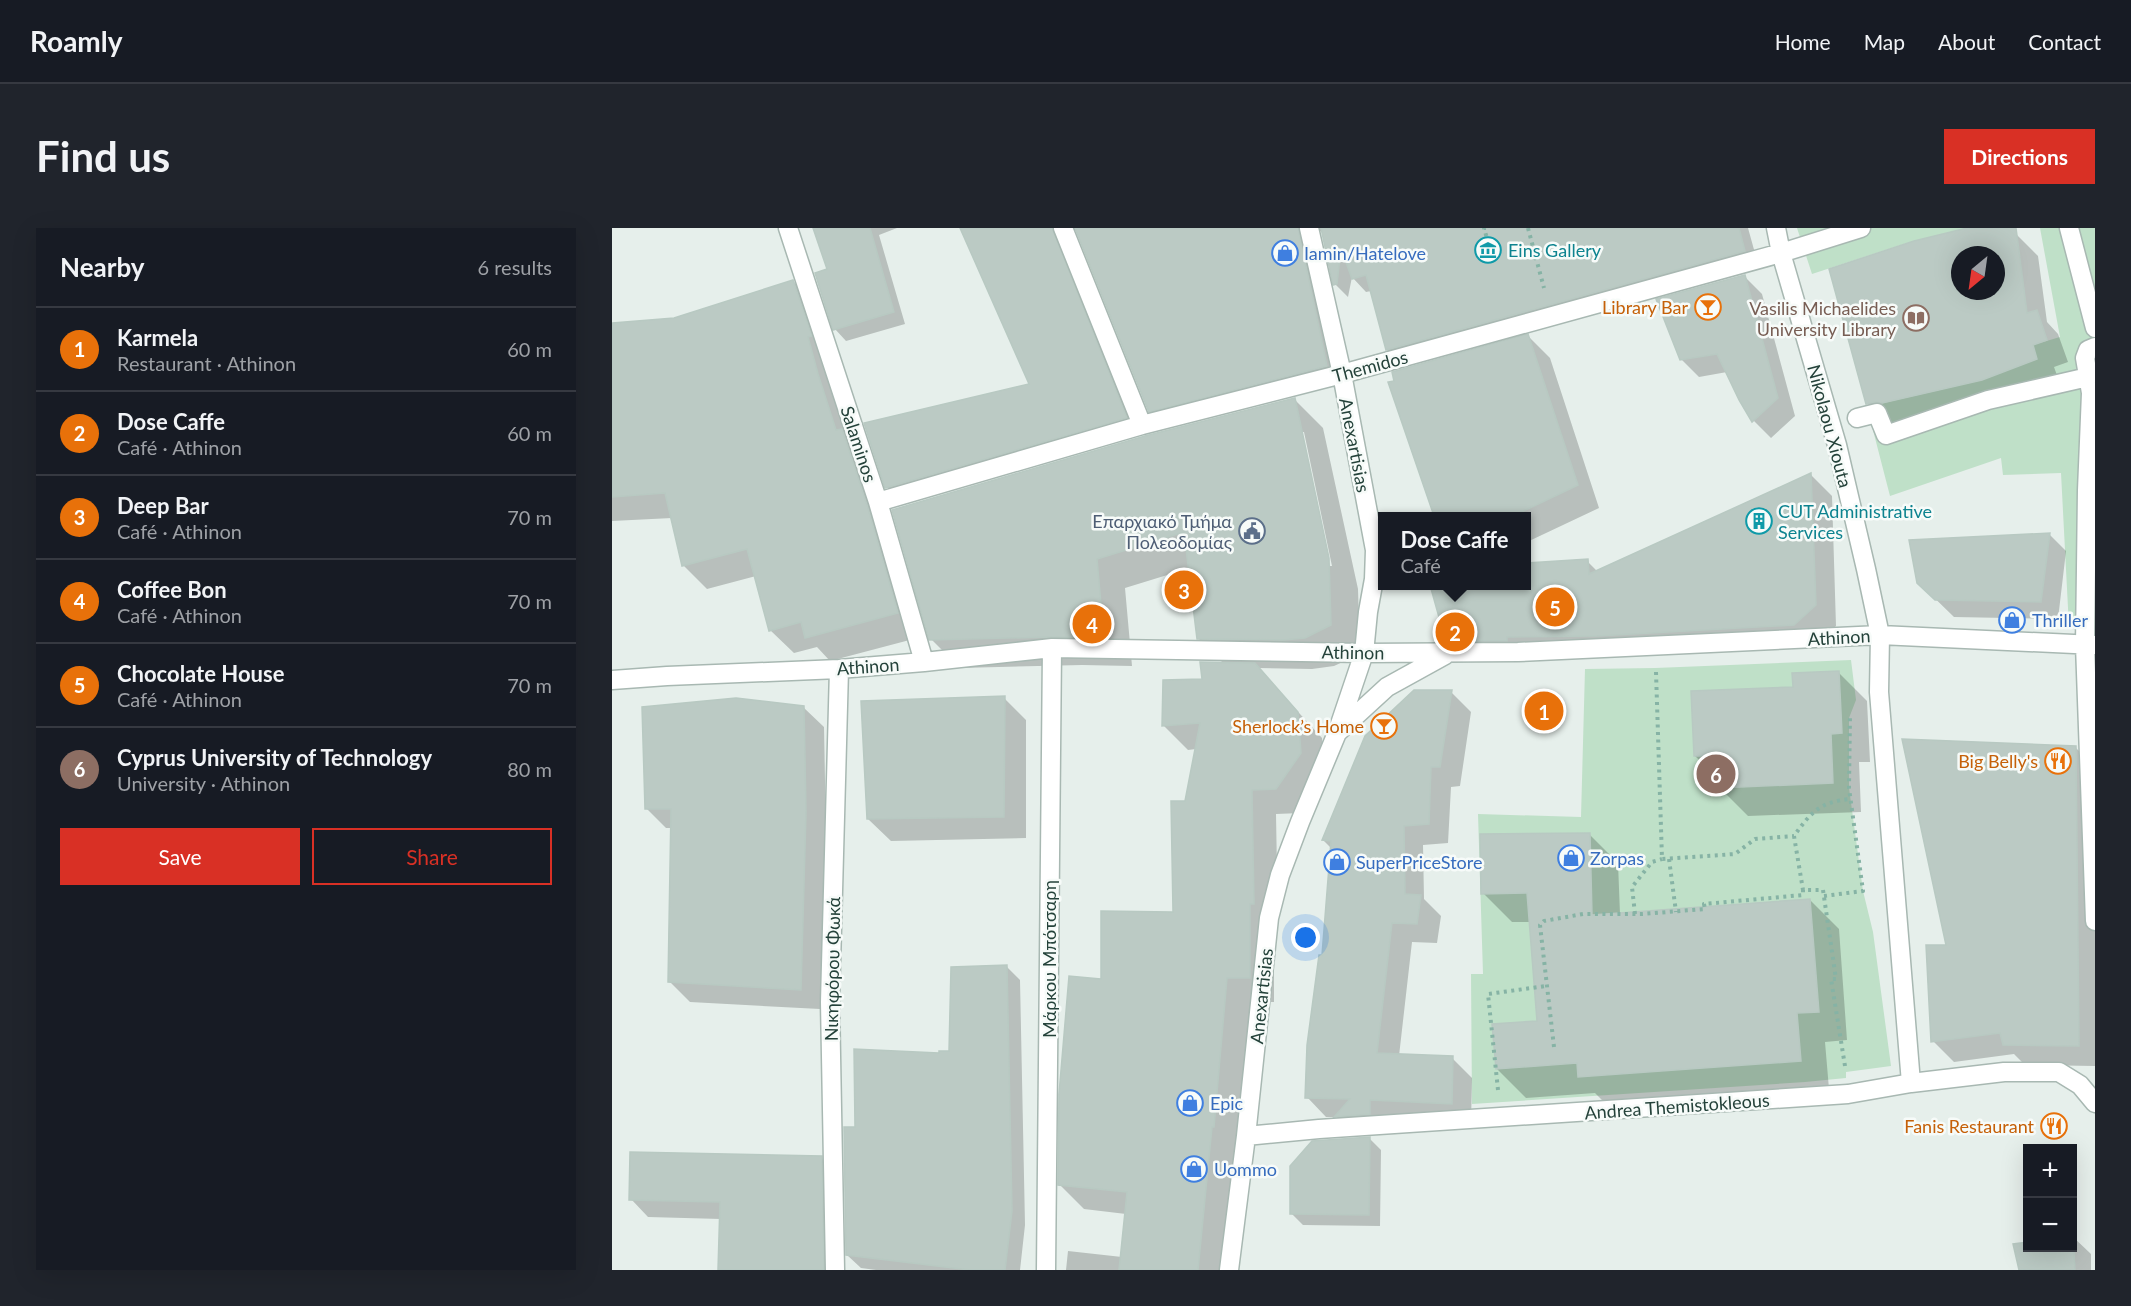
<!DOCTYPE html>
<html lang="en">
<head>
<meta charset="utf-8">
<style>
  body { margin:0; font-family:Lato,sans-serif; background:#20242c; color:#f1f3f6 }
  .controls { position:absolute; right:18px; bottom:18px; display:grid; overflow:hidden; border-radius:0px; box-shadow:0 6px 24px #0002 }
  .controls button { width:54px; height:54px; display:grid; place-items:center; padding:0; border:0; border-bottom:2px solid #363941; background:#171b24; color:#f1f3f6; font:30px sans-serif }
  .compass { position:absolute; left:1339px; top:18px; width:54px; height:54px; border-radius:50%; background:#171b24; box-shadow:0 6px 24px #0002; rotate:209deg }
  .you { position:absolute; left:694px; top:710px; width:21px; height:21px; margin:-15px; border:4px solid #fff; border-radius:50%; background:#1a73e8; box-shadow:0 0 0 9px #1a73e833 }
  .badge { display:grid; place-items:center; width:39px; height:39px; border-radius:50%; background:#d93025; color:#fff; font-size:20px; font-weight:700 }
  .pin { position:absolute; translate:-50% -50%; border:3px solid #fff; box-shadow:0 2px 6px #0006 }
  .popup { position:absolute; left:766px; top:284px; width:153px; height:78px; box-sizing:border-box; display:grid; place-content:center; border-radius:0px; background:#171b24; filter:drop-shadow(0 2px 4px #0005); font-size:20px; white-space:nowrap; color:#9ea1a6 }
  .popup b { font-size:22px; color:#f1f3f6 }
  .popup::after { content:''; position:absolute; left:50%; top:100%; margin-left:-12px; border:12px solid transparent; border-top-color:#171b24 }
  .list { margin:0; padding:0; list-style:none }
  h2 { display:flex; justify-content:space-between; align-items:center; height:78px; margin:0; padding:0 24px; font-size:26px }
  h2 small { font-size:20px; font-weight:400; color:#9ea1a6 }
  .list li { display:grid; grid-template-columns:39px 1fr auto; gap:18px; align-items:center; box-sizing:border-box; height:84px; padding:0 24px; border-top:2px solid #363941 }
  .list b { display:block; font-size:22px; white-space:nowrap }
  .list p { margin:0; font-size:20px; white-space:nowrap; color:#9ea1a6 }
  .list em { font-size:20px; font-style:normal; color:#9ea1a6 }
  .actions { display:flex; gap:12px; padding:18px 24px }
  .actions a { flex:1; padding:14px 0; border:2px solid #d93025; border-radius:0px; text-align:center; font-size:21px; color:#d93025 }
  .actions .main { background:#d93025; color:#fff }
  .map { position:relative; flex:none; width:1483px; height:1042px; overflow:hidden; border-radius:0px }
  header { display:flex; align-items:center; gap:36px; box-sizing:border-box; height:84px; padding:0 30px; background:#171b24; border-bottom:2px solid #363941 }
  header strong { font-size:28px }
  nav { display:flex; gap:33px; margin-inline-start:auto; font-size:21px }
  .intro { display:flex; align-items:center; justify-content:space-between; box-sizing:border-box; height:144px; padding:0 36px }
  h1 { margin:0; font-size:42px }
  .button { padding:15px 27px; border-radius:0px; background:#d93025; color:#fff; font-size:21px; font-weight:700 }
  main { display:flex; gap:36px; padding:0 36px }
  aside { flex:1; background:#171b24; border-radius:0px; box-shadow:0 6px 24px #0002 }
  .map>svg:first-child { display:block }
  .green { fill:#bfe0c8 }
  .shadow { fill:#0003; fill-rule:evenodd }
  .building { fill:#bbcac4; stroke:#b8c9c2; stroke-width:1.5; fill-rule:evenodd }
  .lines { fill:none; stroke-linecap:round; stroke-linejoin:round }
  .minor-casing { stroke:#a8b8b2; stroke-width:21 }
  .path { stroke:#86b3a5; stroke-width:4; stroke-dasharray:3 4.5; stroke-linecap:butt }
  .minor { stroke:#fff; stroke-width:18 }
  .labels { text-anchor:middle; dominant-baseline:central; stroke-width:5; stroke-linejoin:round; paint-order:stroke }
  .culture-label { font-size:18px; fill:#0d838f; stroke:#f7fbf9; text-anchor:start }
  .shop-label { font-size:18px; fill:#366cbe; stroke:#f7fbf9; text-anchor:start }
  .food-label { font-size:18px; fill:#c56008; stroke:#f7fbf9; text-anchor:end }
  .education-label { font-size:18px; fill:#785e54; stroke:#f7fbf9; text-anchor:end }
  .street-label { font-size:18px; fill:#24423a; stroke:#f7fbf9 }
  .service-label { font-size:18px; fill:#4e5e75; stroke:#f7fbf9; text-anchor:end }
</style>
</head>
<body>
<header>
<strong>Roamly</strong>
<nav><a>Home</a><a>Map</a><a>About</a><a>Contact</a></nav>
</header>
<div class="intro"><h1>Find us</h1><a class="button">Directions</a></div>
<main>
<aside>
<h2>Nearby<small>6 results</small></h2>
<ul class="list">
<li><span class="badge" style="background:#e8710a">1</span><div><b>Karmela</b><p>Restaurant · Athinon</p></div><em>60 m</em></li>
<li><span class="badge" style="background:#e8710a">2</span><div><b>Dose Caffe</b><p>Café · Athinon</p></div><em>60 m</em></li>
<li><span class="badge" style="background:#e8710a">3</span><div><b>Deep Bar</b><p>Café · Athinon</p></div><em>70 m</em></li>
<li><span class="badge" style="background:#e8710a">4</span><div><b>Coffee Bon</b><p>Café · Athinon</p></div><em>70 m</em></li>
<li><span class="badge" style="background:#e8710a">5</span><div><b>Chocolate House</b><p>Café · Athinon</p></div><em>70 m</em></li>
<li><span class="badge" style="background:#8d6e63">6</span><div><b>Cyprus University of Technology</b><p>University · Athinon</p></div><em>80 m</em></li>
</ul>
<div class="actions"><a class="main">Save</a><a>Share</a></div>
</aside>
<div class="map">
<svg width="1483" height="1042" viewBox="0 0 1483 1042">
  <rect width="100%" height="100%" fill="#e6efeb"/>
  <!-- green -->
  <path class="green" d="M 1185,0 L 1355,0 L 1295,15 L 1200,46 Z
    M 1428,0 L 1483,0 L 1483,398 L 1457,399 L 1449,245 L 1391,247 L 1389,230 L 1278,268 L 1255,179 L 1370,152 L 1425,131 L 1421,117 L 1448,109 Z
    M 1239,432 L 1244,472 L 1237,490 L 1237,560 L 1251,663 L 1261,704 L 1279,838 L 1234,844 L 1234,850 L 1193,854 L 860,876 L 859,746 L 871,746 L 866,586 L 969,589 L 973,441 L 1043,440 Z"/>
  <!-- shadow -->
  <path class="shadow" d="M 203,0 L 285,0 L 267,7 L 293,96 L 234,113 L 223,101 L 217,42 Z
    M 349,0 L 1136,0 L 1146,36 L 788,135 L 775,122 L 759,63 L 754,64 L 740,49 L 736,69 L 723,56 L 711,3 L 703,4 L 728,151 L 551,196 L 538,183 L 466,3 L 461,2 L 527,203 L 288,273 L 275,259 L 419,157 Z
    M 1361,0 L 1391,0 L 1404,6 L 1426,28 L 1435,94 L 1446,106 L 1456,134 L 1442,139 L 1447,153 L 1277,197 L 1255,175 ZM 1348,27 L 1384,27 L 1384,63 L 1348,63 Z
    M 1132,48 L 1150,66 L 1183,188 L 1159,210 L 1142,193 L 1115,144 L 1087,149 L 1070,132 Z
    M 181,53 L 204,77 L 309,409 L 218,433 L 205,419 L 182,425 L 158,402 L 144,348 L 95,361 L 71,337 L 60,290 L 0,293 L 0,97 L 62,92 Z
    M 916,108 L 938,130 L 987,280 L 915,314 L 915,288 L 824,288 L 778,156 Z
    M 682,171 L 711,200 L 746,361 L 748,426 L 722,438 L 700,441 L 646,440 L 710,510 L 713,550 L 689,585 L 664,586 L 666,700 L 662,700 L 662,774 L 639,774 L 626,923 L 612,1042 L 454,1042 L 456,1023 L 510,1029 L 514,986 L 472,981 L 448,957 L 490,753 L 562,685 L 574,575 L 584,521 L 576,522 L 551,497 L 592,452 L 611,435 L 586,410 L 578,340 L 513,360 L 520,438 L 470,437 L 348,440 L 319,411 ZM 688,204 L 692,204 L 720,338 L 717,338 Z
    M 1199,247 L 1220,268 L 1224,398 L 1203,417 L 916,430 L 916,434 L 876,434 L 853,421 L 831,399 L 915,358 L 915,337 L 975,333 L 986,344 Z
    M 1437,306 L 1454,323 L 1446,391 L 1342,389 L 1306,354 Z
    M 1226,444 L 1255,473 L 1258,534 L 1247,534 L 1249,584 L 1136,588 L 1107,559 L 1107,551 L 1083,528 L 1182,460 Z
    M 839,464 L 859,484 L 848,558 L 839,559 L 836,615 L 811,617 L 812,671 L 829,688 L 825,715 L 800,714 L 787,828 L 840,830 L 860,850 L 859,895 L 777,892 L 777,906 L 743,908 L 725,889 L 714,889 L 695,869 L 711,729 L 719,620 L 711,612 Z
    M 392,470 L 414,492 L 414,610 L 279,613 L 256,591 Z
    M 191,479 L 212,499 L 214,605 L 208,781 L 78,774 L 58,754 L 61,600 L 54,600 L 34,580 Z
    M 1463,519 L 1483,539 L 1483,838 L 1413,837 L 1402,826 L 1342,834 L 1321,813 L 1336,718 Z
    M 977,606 L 1006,635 L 1008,686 L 1198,672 L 1227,701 L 1235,812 L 1213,814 L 1217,861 L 996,878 L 983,865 L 914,870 L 885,841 L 927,794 L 919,694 L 900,694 L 871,665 Z
    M 395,739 L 408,752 L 413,997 L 408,1042 L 264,1042 L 249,1040 L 235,1027 L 244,901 L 328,827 L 338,825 Z
    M 757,910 L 769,922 L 768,998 L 691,997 L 679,985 Z
    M 209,930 L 226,947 L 228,1042 L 108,1042 L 109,991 L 36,989 L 19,971 Z
    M 1460,1008 L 1479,1026 L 1479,1042 L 1409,1042 L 1416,1020 L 1460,1020 Z"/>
  <!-- building -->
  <path class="building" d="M 201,0 L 258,0 L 282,84 L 221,102 L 203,45 L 215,41 Z
    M 348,0 L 440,0 L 515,190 L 273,260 L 252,195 L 417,156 Z
    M 463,0 L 686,0 L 715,138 L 537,184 Z
    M 709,0 L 1127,0 L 1133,23 L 774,122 L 754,47 L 740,51 L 729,20 L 725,56 L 721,57 Z
    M 1355,0 L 1404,0 L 1415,85 L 1425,82 L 1435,112 L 1421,117 L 1425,131 L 1370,152 L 1270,175 L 1263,174 L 1254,176 L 1217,41 L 1302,13 ZM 1348,27 L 1384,27 L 1384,63 L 1348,63 Z
    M 1133,47 L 1166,170 L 1140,194 L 1127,172 L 1105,126 L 1068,132 L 1044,71 Z
    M 181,52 L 200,108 L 196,109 L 206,146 L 224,202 L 230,201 L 255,277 L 286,385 L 193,410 L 189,394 L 157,403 L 135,321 L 70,338 L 53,265 L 0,269 L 0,95 L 62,90 Z
    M 916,106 L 966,257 L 901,288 L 822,288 L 776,154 L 782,153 L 780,144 Z
    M 683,170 L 717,330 L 719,397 L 693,410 L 671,412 L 585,411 L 572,304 L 485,331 L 492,410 L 440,409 L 317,412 L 280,282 L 533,208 Z
    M 1199,245 L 1204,377 L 1182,397 L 985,408 L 895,409 L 895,413 L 854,413 L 830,400 L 818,357 L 915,357 L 915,335 L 976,331 L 977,346 Z
    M 1438,305 L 1429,374 L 1323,372 L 1305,355 L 1297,312 Z
    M 588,434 L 643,435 L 686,484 L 689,525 L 664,561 L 640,562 L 642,676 L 638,676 L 638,750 L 615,750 L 602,899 L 600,899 L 586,1042 L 507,1042 L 515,964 L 446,957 L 447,866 L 457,748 L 489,751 L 489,683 L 561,684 L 559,573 L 573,573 L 588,495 L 550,498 L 551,452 L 590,451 Z
    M 1227,443 L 1230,505 L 1219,506 L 1221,555 L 1106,560 L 1104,528 L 1082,528 L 1079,463 L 1181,459 L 1180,445 Z
    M 802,462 L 840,462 L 828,539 L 819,539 L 817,596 L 792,598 L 793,666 L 809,667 L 805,696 L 780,695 L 765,825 L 841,828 L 840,876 L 758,872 L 758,886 L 722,889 L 738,871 L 693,870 L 695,817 L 707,727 L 710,727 L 719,613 L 710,612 L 753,508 Z
    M 393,468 L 392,589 L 255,591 L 249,473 Z
    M 124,470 L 192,478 L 194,584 L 189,762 L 56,754 L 59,581 L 33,581 L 30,479 Z
    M 1290,511 L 1464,518 L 1467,818 L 1391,817 L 1388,805 L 1319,814 L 1314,717 L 1334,717 Z
    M 978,605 L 980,687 L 1198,671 L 1207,784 L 1185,785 L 1189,833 L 966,849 L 965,835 L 884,841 L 880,796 L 925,793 L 915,665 L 869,666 L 868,606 Z
    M 395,737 L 400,983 L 393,1042 L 358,1042 L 234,1027 L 232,899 L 243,899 L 242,821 L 327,825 L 327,823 L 337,823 L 339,739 Z
    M 758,909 L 757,987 L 678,986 L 678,938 L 700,913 Z
    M 18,924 L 210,928 L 212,1042 L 106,1042 L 108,974 L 17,972 Z
    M 1461,1007 L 1463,1042 L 1407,1042 L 1401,1016 L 1416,1014 L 1416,1020 L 1461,1020 Z"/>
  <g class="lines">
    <!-- minor casing -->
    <g class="minor-casing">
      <path id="minor" d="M 176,0 L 266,274 L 312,434
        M 451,0 L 530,197
        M 1164,0 L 1169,25 L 1225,217 L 1254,341 L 1268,407 L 1267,464 L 1299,855
        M 1457,0 L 1483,100
        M 1483,119 L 1476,122 L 1473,130 L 1479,165 L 1475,262 L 1473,417 L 1483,693
        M 1245,190 L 1265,185 L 1274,207 L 1376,172 L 1476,149
        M 266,274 L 530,197 L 730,146 L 1169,25 L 1249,0
        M 0,452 L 55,448 L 227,441 L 312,434 L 440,420 L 752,425 L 906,424 L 1268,407 L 1483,417
        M 727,503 L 775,459 L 833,427
        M 634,908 L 707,901 L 1236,866 L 1299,855 L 1392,844 L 1447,844 L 1468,857 L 1483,875
        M 223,1042 L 218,774 L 227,441
        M 434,1042 L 440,420
        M 617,1042 L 634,908 L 657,690 L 668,647 L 688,594 L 725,505 L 752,425 L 756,384 L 762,351 L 763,322 L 730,146 L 697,0"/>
    </g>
    <!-- path -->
    <path class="path" d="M 874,0 L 872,0 L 876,14
      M 916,0 L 932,60
      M 1044,444 L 1050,631 L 1123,626 L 1143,611 L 1182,608
      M 1057,631 L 1064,684
      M 1212,668 L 1251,663 L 1237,560 L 1238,486
      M 1023,686 L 1020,659 L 1040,634 L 1050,631
      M 942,819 L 928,697 L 932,693 L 971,686 L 1030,686 L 1093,681 L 1092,676 L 1191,667 L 1191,662
      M 1233,838 L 1219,751 L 1224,751 L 1211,662 L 1191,662 L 1182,608 C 1199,584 1208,574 1238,571
      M 886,862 L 876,766 L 934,758"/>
    <!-- minor -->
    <use href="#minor" class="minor"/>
  </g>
  <!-- icons -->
  <defs>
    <g id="museum-ring" transform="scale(1.35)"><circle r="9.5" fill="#f7fbf9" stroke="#0f9aa8" stroke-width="1.5"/><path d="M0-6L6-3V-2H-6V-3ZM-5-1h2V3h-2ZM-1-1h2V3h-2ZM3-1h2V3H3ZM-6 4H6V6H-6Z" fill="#0f9aa8"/></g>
    <g id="shop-ring" transform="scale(1.35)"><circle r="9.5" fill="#f7fbf9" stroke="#3f7fe0" stroke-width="1.5"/><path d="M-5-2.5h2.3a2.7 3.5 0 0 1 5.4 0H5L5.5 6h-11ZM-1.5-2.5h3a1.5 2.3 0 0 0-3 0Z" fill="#3f7fe0"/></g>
    <g id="bar-ring" transform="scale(1.35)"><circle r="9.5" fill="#f7fbf9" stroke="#e8710a" stroke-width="1.5"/><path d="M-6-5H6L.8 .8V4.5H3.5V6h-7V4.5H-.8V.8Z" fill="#e8710a"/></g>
    <g id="library-ring" transform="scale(1.35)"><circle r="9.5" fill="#f7fbf9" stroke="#8d6e63" stroke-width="1.5"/><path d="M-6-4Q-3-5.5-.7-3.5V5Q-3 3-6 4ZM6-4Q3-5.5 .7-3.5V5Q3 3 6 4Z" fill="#8d6e63"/></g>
    <g id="building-ring" transform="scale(1.35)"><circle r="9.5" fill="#f7fbf9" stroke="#0f9aa8" stroke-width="1.5"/><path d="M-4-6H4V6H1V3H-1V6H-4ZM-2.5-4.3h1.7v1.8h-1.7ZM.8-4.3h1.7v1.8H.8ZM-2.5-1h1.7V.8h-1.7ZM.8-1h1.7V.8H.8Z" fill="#0f9aa8"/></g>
    <g id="civic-ring" transform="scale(1.35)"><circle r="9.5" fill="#f7fbf9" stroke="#5c6f8a" stroke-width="1.5"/><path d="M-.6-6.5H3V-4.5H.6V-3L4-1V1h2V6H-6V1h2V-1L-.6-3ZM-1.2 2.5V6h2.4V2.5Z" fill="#5c6f8a"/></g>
    <g id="restaurant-ring" transform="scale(1.35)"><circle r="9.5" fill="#f7fbf9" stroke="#e8710a" stroke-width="1.5"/><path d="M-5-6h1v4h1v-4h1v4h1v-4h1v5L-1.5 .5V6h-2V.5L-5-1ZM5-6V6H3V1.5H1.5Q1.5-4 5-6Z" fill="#e8710a"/></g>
  </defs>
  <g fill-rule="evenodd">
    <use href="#museum-ring" x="876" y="22"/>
    <use href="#shop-ring" x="673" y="25"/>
    <use href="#bar-ring" x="1096" y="79"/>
    <use href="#library-ring" x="1304" y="90"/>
    <use href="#building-ring" x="1147" y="293"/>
    <use href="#civic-ring" x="640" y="303"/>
    <use href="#shop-ring" x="1400" y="392"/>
    <use href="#bar-ring" x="772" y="498"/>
    <use href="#restaurant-ring" x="1446" y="533"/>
    <use href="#shop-ring" x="959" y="630"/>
    <use href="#shop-ring" x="725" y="634"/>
    <use href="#shop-ring" x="578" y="875"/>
    <use href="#restaurant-ring" x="1442" y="898"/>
    <use href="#shop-ring" x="582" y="941"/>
  </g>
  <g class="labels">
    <!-- culture labels -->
    <g class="culture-label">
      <text x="896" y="22">Eins Gallery</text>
      <text x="1166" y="283">CUT Administrative<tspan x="1166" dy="21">Services</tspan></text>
    </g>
    <!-- shop labels -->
    <g class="shop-label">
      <text x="692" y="25">Iamin/Hatelove</text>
      <text x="1420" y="392">Thriller</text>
      <text x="978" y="630">Zorpas</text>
      <text x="744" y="634">SuperPriceStore</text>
      <text x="598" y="875">Epic</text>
      <text x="602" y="941">Uommo</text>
    </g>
    <!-- food labels -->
    <g class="food-label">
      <text x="1076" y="79">Library Bar</text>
      <text x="752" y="498">Sherlock’s Home</text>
      <text x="1426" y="533">Big Belly's</text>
      <text x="1422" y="898">Fanis Restaurant</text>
    </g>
    <!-- education labels -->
    <g class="education-label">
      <text x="1284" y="80">Vasilis Michaelides<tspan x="1284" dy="21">University Library</tspan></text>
    </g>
    <!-- street labels -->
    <g class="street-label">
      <text transform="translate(758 138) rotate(-15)">Themidos</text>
      <text transform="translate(1218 198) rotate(75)">Nikolaou Xiouta</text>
      <text transform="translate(247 216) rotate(72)">Salaminos</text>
      <text transform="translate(743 217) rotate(79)">Anexartisias</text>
      <text transform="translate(1227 409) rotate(-3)">Athinon</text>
      <text transform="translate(741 424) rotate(1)">Athinon</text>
      <text transform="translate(256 438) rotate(-4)">Athinon</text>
      <text transform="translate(437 731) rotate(-90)">Μάρκου Μπότσαρη</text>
      <text transform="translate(220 741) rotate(-89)">Νικηφόρου Φωκά</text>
      <text transform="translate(649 768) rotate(-84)">Anexartisias</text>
      <text transform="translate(1065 878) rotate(-4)">Andrea Themistokleous</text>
    </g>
    <!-- service labels -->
    <g class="service-label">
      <text x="620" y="293">Επαρχιακό Τμήμα<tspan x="620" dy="21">Πολεοδομίας</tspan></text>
    </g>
  </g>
</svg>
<div class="controls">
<button>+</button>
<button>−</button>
</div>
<svg class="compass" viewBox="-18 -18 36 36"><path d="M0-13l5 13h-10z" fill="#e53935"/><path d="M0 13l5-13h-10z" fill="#9ea1a6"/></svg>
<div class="you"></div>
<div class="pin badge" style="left:932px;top:483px;background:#e8710a">1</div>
<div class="pin badge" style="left:843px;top:404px;background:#e8710a">2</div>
<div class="popup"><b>Dose Caffe</b>Café</div>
<div class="pin badge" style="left:572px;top:362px;background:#e8710a">3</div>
<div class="pin badge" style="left:480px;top:396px;background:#e8710a">4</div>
<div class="pin badge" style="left:943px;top:379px;background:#e8710a">5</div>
<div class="pin badge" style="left:1104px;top:546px;background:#8d6e63">6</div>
</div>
</main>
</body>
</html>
